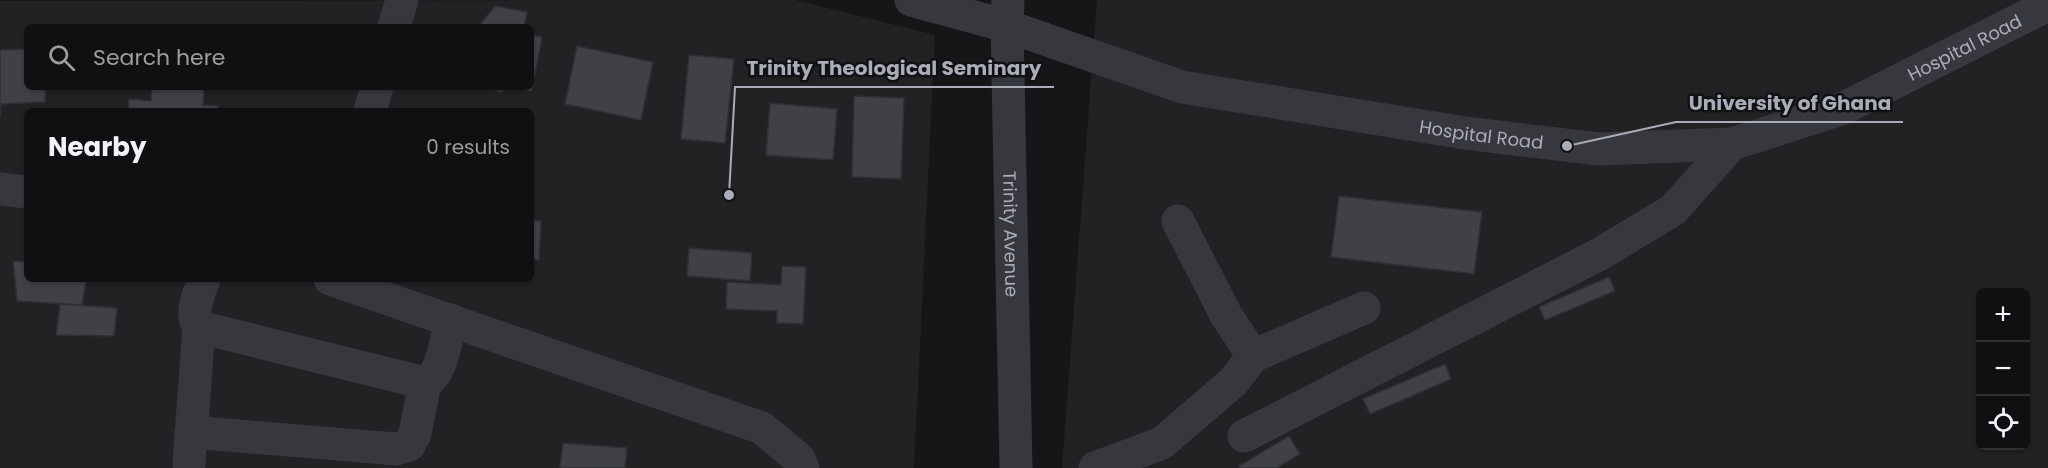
<!DOCTYPE html>
<html lang="en">
<head>
<meta charset="utf-8">
<style>
  body { margin:0; font-family:Poppins,sans-serif; background:#19191b; color:#f1f3f6 }
  .controls { position:absolute; right:18px; bottom:18px; display:grid; overflow:hidden; border-radius:9px; box-shadow:0 2px 4px #0004 }
  .controls button { width:54px; height:54px; display:grid; place-items:center; padding:0; border:0; border-bottom:2px solid #303032; background:#101012; color:#f1f3f6; font:30px sans-serif }
  .list { margin:0; padding:0; list-style:none }
  h2 { display:flex; justify-content:space-between; align-items:center; height:78px; margin:0; padding:0 24px; font-size:26px }
  h2 small { font-size:20px; font-weight:400; color:#9c9d9f }
  .icon { flex:none; width:33px; height:33px; fill:none; stroke:currentColor; stroke-width:2; stroke-linecap:round; stroke-linejoin:round }
  .map { position:relative; flex:none; width:2048px; height:468px; overflow:hidden }
  .search { position:absolute; background:#101012; box-shadow:0 2px 4px #0004; left:24px; top:24px; width:510px; height:66px; display:flex; align-items:center; gap:15px; box-sizing:border-box; padding:0 21px; border-radius:9px; color:#9c9d9f; font-size:22px }
  .panel { position:absolute; background:#101012; box-shadow:0 2px 4px #0004; left:24px; top:108px; width:510px; height:174px; border-radius:9px }
  .map>svg:first-child { display:block }
  .built { fill:#222225; fill-rule:evenodd }
  .building { fill:#404145; stroke:#303034; stroke-width:1.5 }
  .lines { fill:none; stroke-linecap:round; stroke-linejoin:round }
  .minor { stroke:#37383d; stroke-width:33 }
  .labels { text-anchor:middle; dominant-baseline:central; stroke-width:5; stroke-linejoin:round; paint-order:stroke }
  .street-label { font-size:18px; fill:#a8adb8; stroke:#111113 }
  .leader { fill:none; stroke:#a8adb8; stroke-width:2 }
  .callout-dot { fill:#a8adb8; stroke:#111113; stroke-width:2 }
  .callout-label { font-size:20px; text-anchor:middle; font-weight:bold; fill:#a8adb8; stroke:#111113; stroke-width:5; stroke-linejoin:round; paint-order:stroke }
</style>
</head>
<body>
<div class="map">
<svg width="2048" height="468" viewBox="0 0 2048 468">
  <rect width="100%" height="100%" fill="#161618"/>
  <!-- built -->
  <path class="built" d="M 795,0 L 935,35 L 914,468 L 0,468 L 0,1 ZM 27,27 L 531,27 L 531,87 L 27,87 ZM 27,111 L 531,111 L 531,279 L 27,279 Z
    M 1097,0 L 2048,0 L 2048,468 L 1062,468 ZM 1980,292 L 2026,292 L 2026,446 L 1980,446 Z"/>
  <!-- building -->
  <path class="building" d="M 495,6 L 527,12 L 524,27 L 478,27 Z
    M 531,35 L 542,37 L 532,91 L 508,87 L 531,87 Z
    M 577,46 L 653,62 L 641,120 L 565,104 Z
    M 27,49 L 27,87 L 45,87 L 45,102 L 1,104 L 0,117 L 0,50 Z
    M 689,55 L 734,59 L 725,143 L 681,139 Z
    M 152,87 L 204,87 L 203,105 L 218,106 L 217,111 L 128,111 L 129,99 L 151,101 Z
    M 477,87 L 502,87 L 502,92 Z
    M 854,96 L 904,98 L 901,179 L 852,177 Z
    M 770,103 L 837,109 L 833,160 L 766,155 Z
    M 1339,196 L 1482,212 L 1474,274 L 1331,257 Z
    M 531,220 L 541,221 L 539,260 L 531,259 Z
    M 689,248 L 752,253 L 750,281 L 687,276 Z
    M 13,261 L 27,262 L 27,279 L 86,279 L 82,305 L 17,301 Z
    M 782,266 L 806,267 L 803,324 L 777,323 L 777,311 L 726,309 L 727,282 L 781,285 Z
    M 1609,277 L 1615,291 L 1545,320 L 1539,307 Z
    M 60,304 L 117,308 L 114,336 L 56,335 Z
    M 1445,364 L 1451,379 L 1370,414 L 1363,399 Z
    M 1289,436 L 1300,454 L 1277,468 L 1240,468 L 1239,466 Z
    M 563,443 L 627,448 L 625,468 L 560,468 Z"/>
  <g class="lines">
    <!-- minor -->
    <g class="minor">
      <path id="s1" d="M 911,0 L 1007,26 L 1182,87 L 1465,133 L 1599,149 L 1732,144 L 1844,108 L 2048,5"/>
      <path id="s2" d="M 1008,0 L 1007,26 L 1016,468"/>
      <path d="M 394,27 L 402,0"/>
      <path d="M 370,111 L 377,87"/>
      <path d="M 0,189 L 27,192"/>
      <path d="M 204,279 C 199,294 189,314 199,327 L 425,383 C 444,372 445,340 451,320"/>
      <path d="M 330,279 L 762,428 L 799,459 L 803,468"/>
      <path d="M 1253,356 L 1364,308"/>
      <path d="M 191,432 L 396,449 L 409,445 L 415,434 L 425,383"/>
      <path d="M 1244,436 L 1600,254 L 1673,210 L 1732,144"/>
      <path d="M 189,463 L 199,327"/>
      <path d="M 1095,468 L 1162,443 L 1233,382 L 1253,356 L 1226,315 L 1178,221"/>
    </g>
  </g>
  <g class="labels">
    <!-- street labels -->
    <g class="street-label">
      <text stroke="none"><textPath href="#s1" startOffset="1092">Hospital Road</textPath></text>
      <text stroke="none"><textPath href="#s1" startOffset="588">Hospital Road</textPath></text>
      <text stroke="none"><textPath href="#s2" startOffset="234">Trinity Avenue</textPath></text>
    </g>
  </g>
  <!-- callouts -->
  <path class="leader" d="M729 195L735 87H1054M1567 146L1676 122H1903"/>
  <g class="callout-dot">
    <circle cx="729" cy="195" r="6"/>
    <circle cx="1567" cy="146" r="6"/>
  </g>
  <g class="callout-label">
    <text x="894" y="75">Trinity Theological Seminary</text>
    <text x="1790" y="110">University of Ghana</text>
  </g>
</svg>
<div class="controls">
<button>+</button>
<button>−</button>
<button><svg class="icon" aria-label="locate" viewBox="0 0 24 24"><circle cx="12" cy="12" r="6"/><path d="M12 2v4M12 18v4M2 12h4M18 12h4"/></svg></button>
</div>
<div class="search"><svg class="icon" aria-label="search" viewBox="0 0 24 24"><circle cx="10" cy="10" r="6"/><path d="M15 15l6 6"/></svg>Search here</div>
<section class="panel">
<h2>Nearby<small>0 results</small></h2>
<ul class="list">
</ul>
</section>
</div>
</body>
</html>
